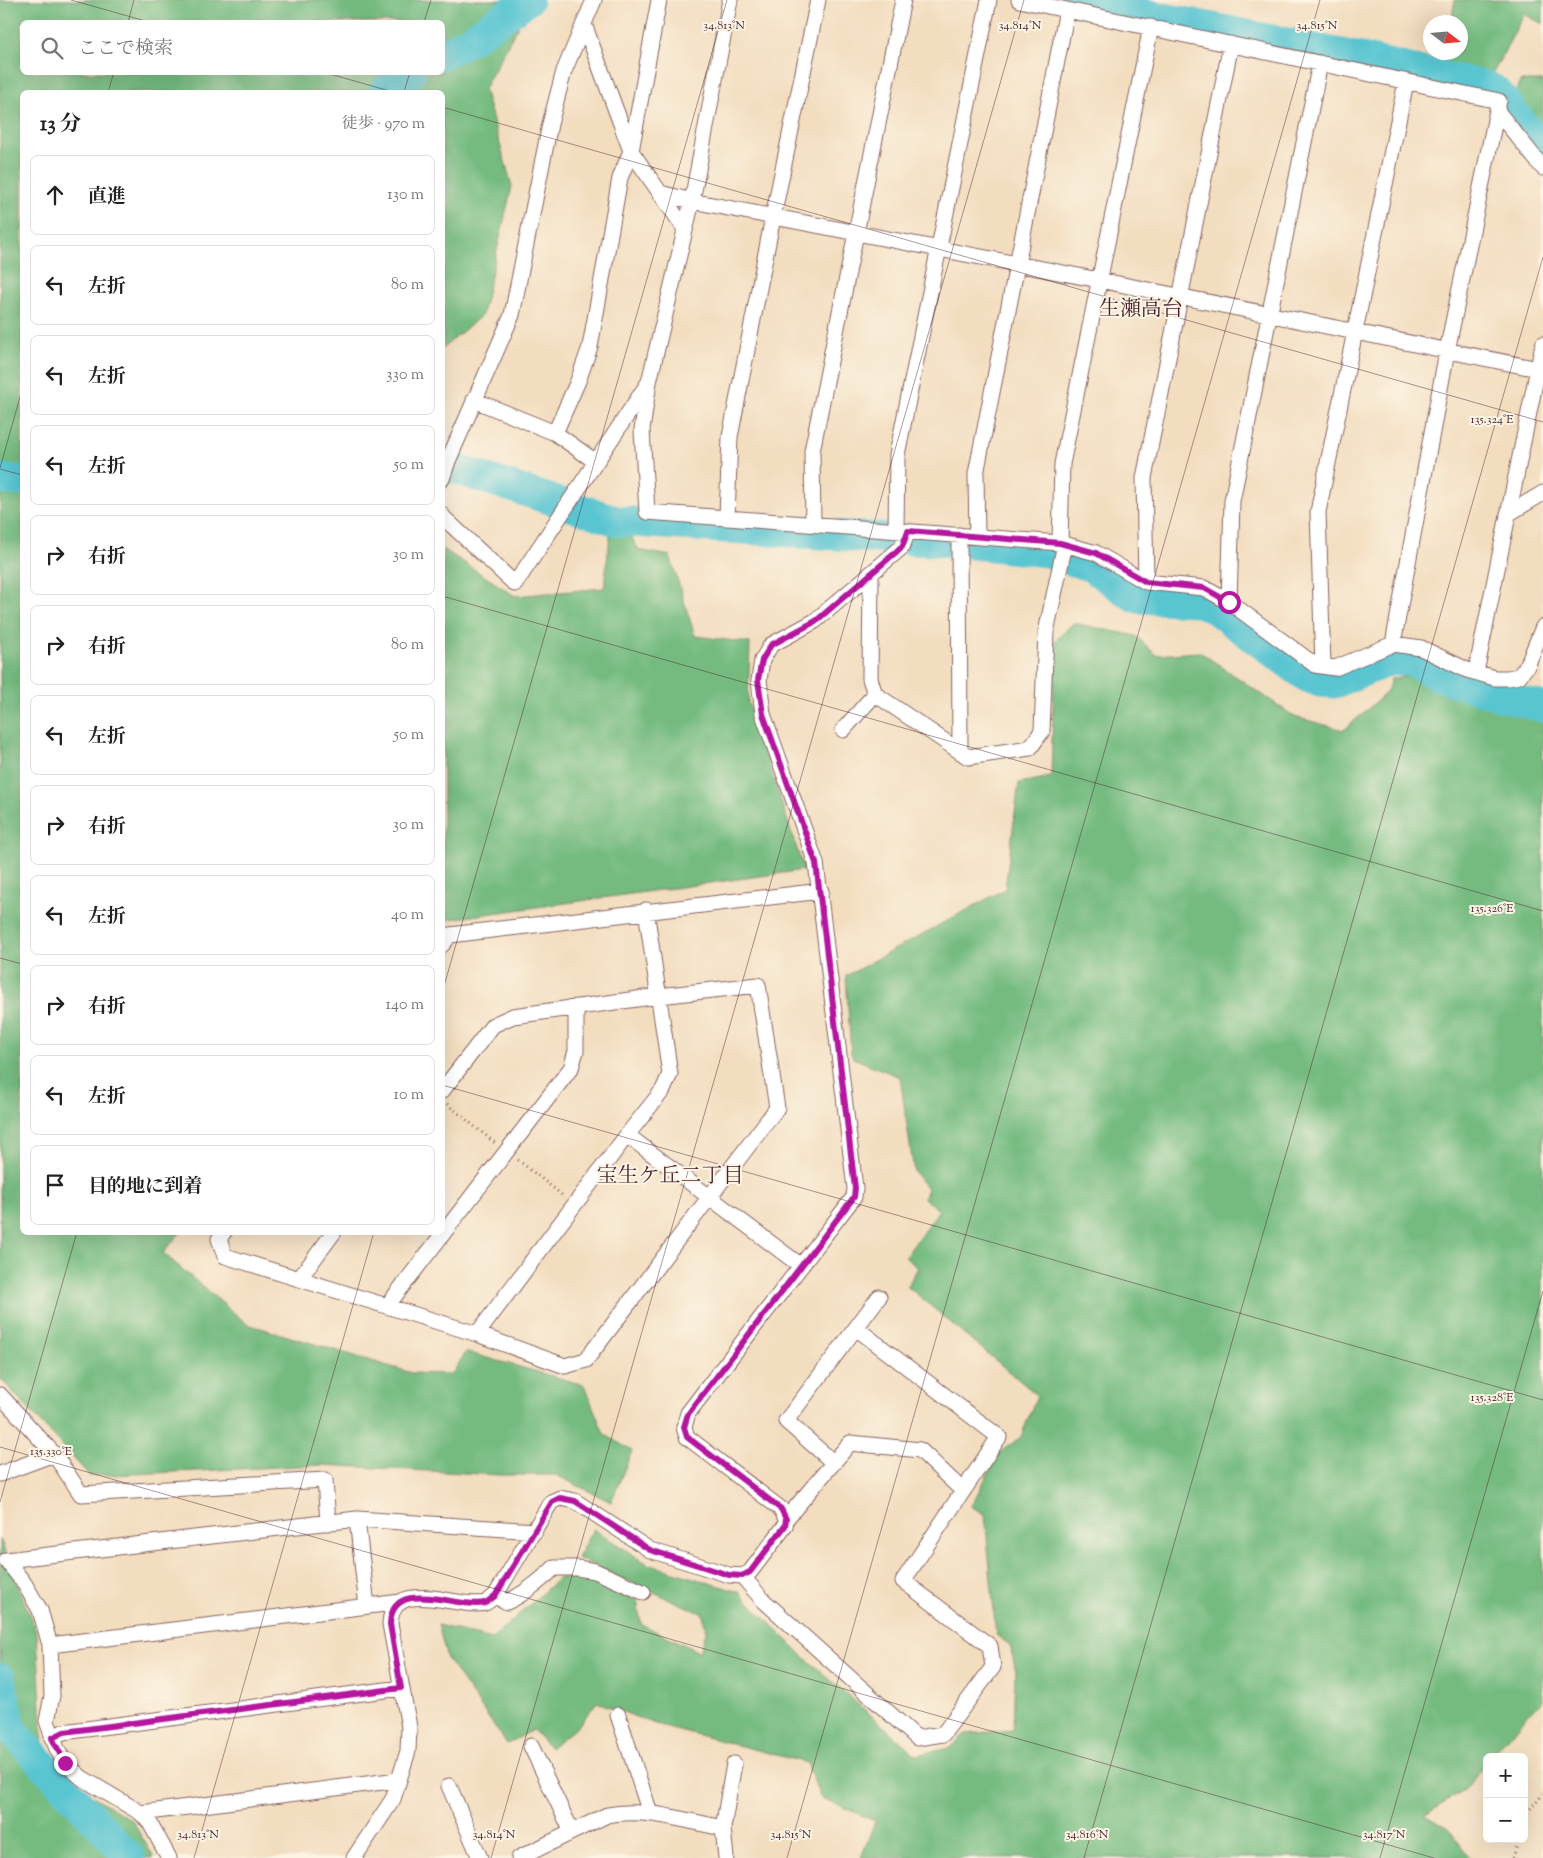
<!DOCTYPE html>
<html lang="ja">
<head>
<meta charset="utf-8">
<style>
  body { margin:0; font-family:"Sorts Mill Goudy","Noto Serif JP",serif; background:#f2f2f2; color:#222 }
  .controls { position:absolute; right:15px; bottom:15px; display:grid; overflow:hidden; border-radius:8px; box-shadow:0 5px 20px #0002 }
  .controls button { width:45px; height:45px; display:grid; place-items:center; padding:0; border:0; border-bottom:1px solid #e0e0e0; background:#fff; color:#222; font:25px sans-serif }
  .compass { position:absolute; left:1423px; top:15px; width:45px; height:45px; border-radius:50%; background:#fff; box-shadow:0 5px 20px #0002; rotate:106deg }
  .stop { position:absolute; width:15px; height:15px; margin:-11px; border:4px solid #b5179e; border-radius:50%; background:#fff }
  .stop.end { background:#b5179e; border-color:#fff; box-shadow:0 1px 5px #0008 }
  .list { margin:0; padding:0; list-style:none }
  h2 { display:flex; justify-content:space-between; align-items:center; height:65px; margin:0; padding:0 20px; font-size:21px }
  h2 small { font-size:16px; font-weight:400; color:#767676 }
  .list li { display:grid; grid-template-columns:32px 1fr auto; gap:15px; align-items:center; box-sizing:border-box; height:80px; margin:0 10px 10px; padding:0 10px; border:1px solid #e0e0e0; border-radius:8px }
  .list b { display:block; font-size:19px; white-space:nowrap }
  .list em { font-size:16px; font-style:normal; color:#767676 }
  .icon { flex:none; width:28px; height:28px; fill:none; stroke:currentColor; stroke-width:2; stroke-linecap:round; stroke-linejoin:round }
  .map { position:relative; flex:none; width:1543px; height:1858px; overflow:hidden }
  .search { position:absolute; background:#fff; box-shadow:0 5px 20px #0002; left:20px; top:20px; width:425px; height:55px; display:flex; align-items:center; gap:12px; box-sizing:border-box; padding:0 18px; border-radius:8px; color:#767676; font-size:19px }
  .panel { position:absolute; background:#fff; box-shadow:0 5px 20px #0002; left:20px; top:90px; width:425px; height:1145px; border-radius:8px }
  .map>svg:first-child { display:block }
  .forest { fill:#75bb80; stroke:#606d56; fill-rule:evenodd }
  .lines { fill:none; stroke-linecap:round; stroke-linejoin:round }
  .river { stroke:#59c5d1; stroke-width:31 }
  .minor-casing { stroke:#85625f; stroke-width:17 }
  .path { stroke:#85625f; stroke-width:3; stroke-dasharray:1 4; stroke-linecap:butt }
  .minor { stroke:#fff; stroke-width:15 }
  .route { stroke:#b5179e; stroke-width:6 }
  .ticks { fill:none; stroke:#4a1f2b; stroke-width:1; stroke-opacity:0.45 }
  .labels { text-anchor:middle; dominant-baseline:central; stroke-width:4; stroke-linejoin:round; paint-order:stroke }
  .neighbourhood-label { font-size:21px; fill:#4a1f2b; stroke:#fcf5e5 }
  .ticks-label { font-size:12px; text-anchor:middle; fill:#4a1f2b; stroke:#fcf5e5; stroke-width:4; stroke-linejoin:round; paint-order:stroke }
</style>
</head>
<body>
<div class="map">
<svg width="1543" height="1858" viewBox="0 0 1543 1858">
  <rect width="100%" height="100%" fill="#fcf5e5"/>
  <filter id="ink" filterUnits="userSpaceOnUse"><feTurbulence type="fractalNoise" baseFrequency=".02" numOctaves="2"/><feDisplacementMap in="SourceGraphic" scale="10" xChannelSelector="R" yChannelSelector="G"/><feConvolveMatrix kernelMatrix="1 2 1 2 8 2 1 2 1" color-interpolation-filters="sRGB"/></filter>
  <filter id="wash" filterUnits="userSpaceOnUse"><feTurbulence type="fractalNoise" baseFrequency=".0096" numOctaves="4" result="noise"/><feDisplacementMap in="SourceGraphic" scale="20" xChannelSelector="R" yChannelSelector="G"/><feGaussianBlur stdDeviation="1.12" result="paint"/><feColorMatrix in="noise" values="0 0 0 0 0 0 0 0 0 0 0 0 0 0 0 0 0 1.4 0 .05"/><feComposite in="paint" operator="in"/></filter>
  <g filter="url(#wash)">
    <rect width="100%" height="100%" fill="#f3ddbf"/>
    <!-- forest -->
    <path class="forest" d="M 0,0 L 532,0 L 484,89 L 512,186 L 482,315 L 443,348 L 442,92 L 22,92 L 22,1232 L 180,1233 L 163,1253 L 247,1324 L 412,1373 L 452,1374 L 466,1352 L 584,1385 L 604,1434 L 632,1451 L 611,1502 L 556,1475 L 499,1475 L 322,1465 L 90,1476 L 0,1378 ZM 442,22 L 442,72 L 22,72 L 22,22 Z
      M 1455,0 L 1543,0 L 1543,24 L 1524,14 L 1489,81 L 1442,67 L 1445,53 L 1460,52 L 1460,22 L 1451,22 Z
      M 1521,81 L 1543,81 L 1543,140 L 1513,110 L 1510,104 Z
      M 611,527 L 625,527 L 639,550 L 670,556 L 695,636 L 750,643 L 748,702 L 804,870 L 443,920 L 443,549 L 515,596 L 604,588 Z
      M 1073,623 L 1136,636 L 1156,655 L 1200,652 L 1295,717 L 1344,730 L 1387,692 L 1391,679 C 1397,678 1404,676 1410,676 C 1451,674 1502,702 1543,711 L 1543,1699 L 1490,1757 L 1487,1757 L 1487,1760 L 1469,1786 L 1425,1815 L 1448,1828 L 1470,1858 L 861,1858 L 875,1821 L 820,1797 L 807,1763 L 652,1723 L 597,1702 L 578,1726 L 550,1748 L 533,1730 L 507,1744 L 447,1659 L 438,1625 L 492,1639 L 559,1578 L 582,1579 L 637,1600 L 641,1624 L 699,1652 L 706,1632 L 703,1614 L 577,1558 L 593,1529 L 648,1564 L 739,1592 L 803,1656 L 916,1755 L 950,1748 L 965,1734 L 1013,1730 L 1015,1668 L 1010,1645 L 996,1635 L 985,1515 L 971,1506 L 999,1453 L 1021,1437 L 1037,1395 L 907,1286 L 918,1268 L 905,1257 L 939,1210 L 924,1198 L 927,1188 L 914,1172 L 900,1077 L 853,1058 L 851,1054 L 846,976 L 1005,889 L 1019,783 L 1051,777 L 1055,641 Z
      M 0,1539 L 37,1634 L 44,1766 L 132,1820 L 154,1858 L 0,1858 Z"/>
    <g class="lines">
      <!-- river -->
      <path class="river" d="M 1075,0 L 1366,59 L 1489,87 L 1497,92 L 1543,149
        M 442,55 L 473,38 L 528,0
        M 384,92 L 411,72
        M 442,468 L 456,469 L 617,521 L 898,539
        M 0,479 L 22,481
        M 912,540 L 953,542
        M 972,544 L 1047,552 L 1092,567 L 1130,594 L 1139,598 L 1195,601 L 1212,607 L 1307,677 L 1320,682 L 1335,683 L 1389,661 L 1400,660 L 1414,662 L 1438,676 L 1504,697 L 1543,707
        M 0,1678 L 12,1731 L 130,1858"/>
    </g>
  </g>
  <g filter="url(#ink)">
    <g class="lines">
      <!-- minor casing -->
      <g class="minor-casing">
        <path id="minor" d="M 1019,0 L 1499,101 L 1447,351 L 1393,644
          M 584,24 L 631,151 L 685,229
          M 1497,111 L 1543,168
          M 660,193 L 692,201 L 1099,280 L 1538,369
          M 649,382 L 642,430 L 647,512 L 1060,543 L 1096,553 L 1146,582 L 1204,588 L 1229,602 L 1315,665 L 1335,668 L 1393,644 L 1421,648 L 1467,670 L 1495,678 L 1508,678 L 1519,676 L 1527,666 L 1543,627
          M 474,400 L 555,433 L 596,462
          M 555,433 L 578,381 L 590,347 L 620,178 L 631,151 L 659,0
          M 442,479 L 448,461 L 512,315 L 550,124 L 564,71 L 594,0
          M 1508,514 L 1543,493
          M 442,515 L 444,518 L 515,584 L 649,382 L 692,201 L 730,0
          M 727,518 L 730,437 L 773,217 L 818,0
          M 813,524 L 812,451 L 903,0
          M 896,530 L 897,455 L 989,0
          M 959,535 L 960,752
          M 977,536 L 976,474 L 1067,10
          M 1060,543 L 1062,464 L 1151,27
          M 871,574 L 870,679 L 875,694 L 968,757 L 1030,748 L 1042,731 L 1046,632 L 1065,544
          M 1146,582 L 1144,478 L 1231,44
          M 1229,602 L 1232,501 L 1320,63
          M 1323,666 L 1318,512 L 1406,82
          M 1476,672 L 1543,344
          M 843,730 L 875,694
          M 442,945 L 450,935 L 821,891
          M 627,1135 L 801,1266
          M 224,1232 L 219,1239 L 225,1256 L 477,1334 L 565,1366 L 586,1360 L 777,1108 L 758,985 L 659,996 L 513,1016 L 493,1025 L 442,1091
          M 299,1279 L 334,1232
          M 387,1306 L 571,1068 L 576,1051 L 576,1007
          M 477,1334 L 627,1135 L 663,1090 L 670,1074 L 646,910
          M 0,1395 L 54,1454 L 81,1494 L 325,1480 L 328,1523
          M 834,1463 L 786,1421 L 879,1297
          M 0,1474 L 54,1454
          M 357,1519 L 367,1606
          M 786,1519 L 850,1443 L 920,1450 L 963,1491
          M 742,1576 L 763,1600 L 917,1738 L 943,1734 L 993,1667 L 990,1646 L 903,1581 L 999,1437 L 856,1328
          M 495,1596 L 507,1602 C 525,1594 540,1581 554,1568 L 577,1568 L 595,1571 L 643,1592
          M 50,1645 L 401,1602
          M 618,1715 L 650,1813
          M 52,1738 L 63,1732 L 401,1688
          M 531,1746 L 572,1832
          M 449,1786 L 480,1858
          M 141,1813 L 398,1780
          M 169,1858 L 150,1823 L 141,1813 L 82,1778 L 65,1763 L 57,1749 L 47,1721 L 52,1696 L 50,1645 L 40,1610 L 24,1583 L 6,1560 L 357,1519 L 535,1531
          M 354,1858 L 393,1799 L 408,1751 L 409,1727 L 390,1624 C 392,1575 459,1610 485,1603 C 488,1602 492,1598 495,1596 L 551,1502 L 560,1498 L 575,1501 L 650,1550 L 729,1575 L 742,1576 L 750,1572 L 785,1526 L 786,1519 L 781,1509 L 687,1437 L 684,1427 L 688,1413 L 854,1197 L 855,1188 L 816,863 L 763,714 L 759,680 L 762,660 L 771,645 L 815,621 L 902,547 L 908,531
          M 519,1858 L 607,1815 C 645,1807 686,1821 723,1828
          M 726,1858 L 723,1828 L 734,1764"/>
      </g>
      <!-- path -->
      <path class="path" d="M 447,1104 L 495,1143
        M 518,1160 L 562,1195
        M 1524,1822 L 1526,1814 L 1543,1793
        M 1513,1858 L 1519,1839"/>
      <!-- minor -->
      <use href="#minor" class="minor"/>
    </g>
  </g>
  <g class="lines" filter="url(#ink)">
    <!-- route -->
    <path class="route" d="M 65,1763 L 52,1738 L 64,1732 L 401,1688 L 390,1624 C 392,1575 459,1610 485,1603 C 488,1602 492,1598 495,1596 L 552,1502 L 560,1498 L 575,1501 L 650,1550 L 729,1575 L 742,1576 L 750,1572 L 785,1526 L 786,1519 L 781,1509 L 687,1437 L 684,1427 L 688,1414 L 854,1197 L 855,1188 L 816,863 L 763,714 L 758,680 L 762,660 L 771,645 L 816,621 L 902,547 L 908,531 L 1060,543 L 1096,553 L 1146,582 L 1204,588 L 1229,602"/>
  </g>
  <!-- ticks -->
  <path class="ticks" d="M 71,0 L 149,22M 128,22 L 134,0M 424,22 L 431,0M 323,72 L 393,92M 108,92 L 114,72M 404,92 L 410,72M 442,107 L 1543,422M 0,468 L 22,390M 0,469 L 22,475M 442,596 L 1543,911M 0,958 L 22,964M 442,993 L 727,0M 442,1085 L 1543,1400M 0,1447 L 1434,1858M 0,1502 L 77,1232M 194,1858 L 374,1232M 491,1858 L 1024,0M 787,1858 L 1320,0M 1084,1858 L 1543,257M 1380,1858 L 1543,1291"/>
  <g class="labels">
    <!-- neighbourhood labels -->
    <g class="neighbourhood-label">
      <text x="1141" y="310">生瀬高台</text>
      <text x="670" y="1177">宝生ケ丘二丁目</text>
    </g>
  </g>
  <g class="ticks-label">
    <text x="724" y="29">34.813°N</text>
    <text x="1020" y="29">34.814°N</text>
    <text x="1317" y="29">34.815°N</text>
    <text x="1492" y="423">135.324°E</text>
    <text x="1492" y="912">135.326°E</text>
    <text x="1492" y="1401">135.328°E</text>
    <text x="51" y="1455">135.330°E</text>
    <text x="198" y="1838">34.813°N</text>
    <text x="494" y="1838">34.814°N</text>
    <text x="791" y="1838">34.815°N</text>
    <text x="1087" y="1838">34.816°N</text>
    <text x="1384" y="1838">34.817°N</text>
  </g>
</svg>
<div class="controls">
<button>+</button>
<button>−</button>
</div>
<svg class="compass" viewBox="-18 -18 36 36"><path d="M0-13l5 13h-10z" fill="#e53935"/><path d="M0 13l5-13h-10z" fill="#767676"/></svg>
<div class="stop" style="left:1229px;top:602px"></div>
<div class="stop end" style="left:65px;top:1763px"></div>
<div class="search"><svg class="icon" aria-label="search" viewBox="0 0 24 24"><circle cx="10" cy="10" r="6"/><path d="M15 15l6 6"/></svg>ここで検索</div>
<section class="panel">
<h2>13 分<small>徒歩 · 970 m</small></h2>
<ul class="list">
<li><svg class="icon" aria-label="ahead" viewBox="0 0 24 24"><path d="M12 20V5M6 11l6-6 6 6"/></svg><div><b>直進</b></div><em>130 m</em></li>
<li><svg class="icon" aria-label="left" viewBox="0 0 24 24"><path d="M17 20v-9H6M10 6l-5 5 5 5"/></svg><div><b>左折</b></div><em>80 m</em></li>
<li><svg class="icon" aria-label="left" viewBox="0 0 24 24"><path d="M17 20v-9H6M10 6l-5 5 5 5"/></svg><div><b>左折</b></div><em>330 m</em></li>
<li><svg class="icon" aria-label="left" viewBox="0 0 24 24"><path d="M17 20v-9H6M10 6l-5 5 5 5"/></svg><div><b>左折</b></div><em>50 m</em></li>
<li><svg class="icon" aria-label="right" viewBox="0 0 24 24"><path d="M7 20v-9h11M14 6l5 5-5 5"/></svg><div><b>右折</b></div><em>30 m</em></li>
<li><svg class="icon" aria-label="right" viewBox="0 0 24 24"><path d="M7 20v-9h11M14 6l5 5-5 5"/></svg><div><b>右折</b></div><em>80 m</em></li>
<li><svg class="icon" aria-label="left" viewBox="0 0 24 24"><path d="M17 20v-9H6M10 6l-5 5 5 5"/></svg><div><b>左折</b></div><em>50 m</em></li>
<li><svg class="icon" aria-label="right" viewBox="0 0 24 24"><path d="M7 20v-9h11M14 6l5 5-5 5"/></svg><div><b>右折</b></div><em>30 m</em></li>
<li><svg class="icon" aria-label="left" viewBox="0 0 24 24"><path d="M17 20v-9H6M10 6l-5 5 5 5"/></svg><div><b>左折</b></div><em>40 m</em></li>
<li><svg class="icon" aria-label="right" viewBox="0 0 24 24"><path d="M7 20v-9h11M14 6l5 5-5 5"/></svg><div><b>右折</b></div><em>140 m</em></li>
<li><svg class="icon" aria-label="left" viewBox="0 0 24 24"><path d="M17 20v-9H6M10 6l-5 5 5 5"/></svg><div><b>左折</b></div><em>10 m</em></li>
<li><svg class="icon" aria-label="arrive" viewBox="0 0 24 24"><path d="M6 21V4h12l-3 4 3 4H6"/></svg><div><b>目的地に到着</b></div></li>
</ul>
</section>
</div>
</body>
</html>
